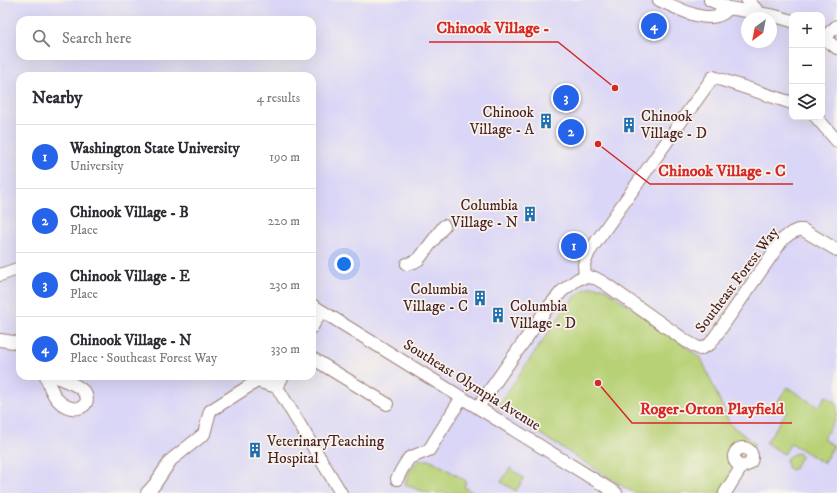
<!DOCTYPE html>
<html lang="en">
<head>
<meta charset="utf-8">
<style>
  body { margin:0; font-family:"IM FELL DW Pica",serif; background:#f2f2f3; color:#2b2b33 }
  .controls { position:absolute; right:12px; top:12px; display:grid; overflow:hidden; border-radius:8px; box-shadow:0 4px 16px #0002 }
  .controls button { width:36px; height:36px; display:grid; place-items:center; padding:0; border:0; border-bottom:1px solid #e1e1e2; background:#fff; color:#2b2b33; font:20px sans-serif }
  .compass { position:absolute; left:741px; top:12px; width:36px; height:36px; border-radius:50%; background:#fff; box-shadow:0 4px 16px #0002; rotate:212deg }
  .you { position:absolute; left:344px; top:264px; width:14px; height:14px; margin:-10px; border:3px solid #fff; border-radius:50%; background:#1a73e8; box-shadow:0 0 0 6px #1a73e833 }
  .badge { display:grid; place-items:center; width:26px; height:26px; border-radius:50%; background:#2563eb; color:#fff; font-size:13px; font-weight:700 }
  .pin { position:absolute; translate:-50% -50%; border:2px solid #fff; box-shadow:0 1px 4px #0006 }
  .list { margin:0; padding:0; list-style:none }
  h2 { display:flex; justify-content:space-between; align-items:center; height:52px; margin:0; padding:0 16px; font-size:17px }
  h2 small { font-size:13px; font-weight:400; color:#7c7c81 }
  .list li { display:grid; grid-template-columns:26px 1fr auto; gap:12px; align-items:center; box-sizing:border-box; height:64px; padding:0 16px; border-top:1px solid #e1e1e2 }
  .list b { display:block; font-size:15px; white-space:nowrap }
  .list p { margin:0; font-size:13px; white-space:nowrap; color:#7c7c81 }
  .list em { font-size:13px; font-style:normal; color:#7c7c81 }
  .icon { flex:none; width:22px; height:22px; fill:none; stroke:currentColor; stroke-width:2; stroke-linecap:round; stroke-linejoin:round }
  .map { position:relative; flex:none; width:837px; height:493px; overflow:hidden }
  .search { position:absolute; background:#fff; box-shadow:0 4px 16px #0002; left:16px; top:16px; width:300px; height:44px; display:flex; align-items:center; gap:10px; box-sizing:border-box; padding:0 14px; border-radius:12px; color:#7c7c81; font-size:15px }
  .panel { position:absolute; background:#fff; box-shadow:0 4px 16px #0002; left:16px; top:72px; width:300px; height:308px; border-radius:12px }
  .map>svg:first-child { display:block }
  .built { fill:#dad6f7; fill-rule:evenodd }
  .green { fill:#b7d176; stroke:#807850 }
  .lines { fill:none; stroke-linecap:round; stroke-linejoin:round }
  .minor-casing { stroke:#9c7e73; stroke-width:14 }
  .minor { stroke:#fff; stroke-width:12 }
  .labels { text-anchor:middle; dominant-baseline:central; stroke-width:3.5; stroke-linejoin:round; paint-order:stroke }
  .poi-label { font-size:15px; fill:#4a1f2b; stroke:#f7f3e8; text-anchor:end }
  .street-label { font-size:15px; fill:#4a1f2b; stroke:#f7f3e8 }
  .leader { fill:none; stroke:#d62828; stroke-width:1.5 }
  .callout-dot { fill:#d62828; stroke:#f7f3e8; stroke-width:1.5 }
  .callout-label { font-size:16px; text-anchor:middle; font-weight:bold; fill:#d62828; stroke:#f7f3e8; stroke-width:3.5; stroke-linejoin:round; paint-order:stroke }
</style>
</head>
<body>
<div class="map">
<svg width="837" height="493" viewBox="0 0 837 493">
  <rect width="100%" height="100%" fill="#f7f3e8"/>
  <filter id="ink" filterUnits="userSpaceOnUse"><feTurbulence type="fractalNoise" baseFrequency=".025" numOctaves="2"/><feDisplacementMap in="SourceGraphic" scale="8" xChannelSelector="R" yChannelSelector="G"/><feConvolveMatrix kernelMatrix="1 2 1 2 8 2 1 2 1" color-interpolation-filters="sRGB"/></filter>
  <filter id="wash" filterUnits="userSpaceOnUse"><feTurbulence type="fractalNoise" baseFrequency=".012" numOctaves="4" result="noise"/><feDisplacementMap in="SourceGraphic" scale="16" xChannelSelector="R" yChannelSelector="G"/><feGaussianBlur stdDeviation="0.9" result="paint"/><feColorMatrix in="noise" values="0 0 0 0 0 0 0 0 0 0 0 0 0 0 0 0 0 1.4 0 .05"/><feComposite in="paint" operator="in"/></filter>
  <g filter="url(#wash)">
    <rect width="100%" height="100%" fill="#edddbb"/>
    <!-- built -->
    <path class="built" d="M 0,0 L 837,0 L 837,493 L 0,493 ZM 792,15 L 822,15 L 822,117 L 792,117 ZM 747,18 L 771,18 L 771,42 L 747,42 ZM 20,20 L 312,20 L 312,56 L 20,56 ZM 20,76 L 312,76 L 312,376 L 20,376 Z"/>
    <!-- green -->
    <path class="green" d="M 589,287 L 603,287 L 701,358 L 730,424 L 755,444 L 723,493 L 634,493 L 497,407 L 568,304 L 582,291 Z
      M 787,387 L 818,407 L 826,396 L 837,403 L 837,416 L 823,439 L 834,446 L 823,463 L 791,443 L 784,454 L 766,443 L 787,411 L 776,404 Z
      M 799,453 L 801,457 L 796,465 L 796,468 L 791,470 L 787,467 L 786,459 L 793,454 Z
      M 421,460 L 431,460 L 435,462 L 466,481 L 464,487 L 472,492 L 471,493 L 428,493 L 405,485 C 408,474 411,465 421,460 Z
      M 510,468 L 524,478 L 516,491 L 501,482 Z"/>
  </g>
  <g filter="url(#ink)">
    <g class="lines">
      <!-- minor casing -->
      <g class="minor-casing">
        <path id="minor" d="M 659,0 C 676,7 704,24 722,14 C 724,13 727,10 729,8
          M 710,0 L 729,8 L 775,16 L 792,21
          M 747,0 L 761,14
          M 822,37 L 837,48
          M 825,40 L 831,31 L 837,26
          M 816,117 L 837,141
          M 407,264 L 414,262 L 419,259 L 444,226
          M 0,275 L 20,268
          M 585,277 L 584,264 L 589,252 L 680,123 L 713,77 L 792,103
          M 312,305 L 616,493
          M 312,327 L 321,311
          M 0,340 L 20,343
          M 312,358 L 387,404
          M 46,376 C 49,385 53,397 61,403 C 77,416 96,403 82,390 C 75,383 63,381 55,376
          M 283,376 L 277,387 L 341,493
          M 478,407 L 546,310 L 562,291 L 578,279 L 585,277 L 595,278 L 604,283 L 686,341 L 700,349 L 710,344 L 783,239 L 791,233 L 798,230 L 803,230 L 837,250
          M734 457a9 9 0 1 1 18 0a9 9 0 1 1-18 0Z
          M 397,479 L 402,469 L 409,458 L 429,450 L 462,397
          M 147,493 L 155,484 L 171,460 L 204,434 L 210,411 L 257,381 L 277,387
          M 725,493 L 742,466"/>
      </g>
      <!-- minor -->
      <use href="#minor" class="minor"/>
    </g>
  </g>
  <!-- icons -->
  <defs>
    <g id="building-bare" transform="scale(1.2)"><path d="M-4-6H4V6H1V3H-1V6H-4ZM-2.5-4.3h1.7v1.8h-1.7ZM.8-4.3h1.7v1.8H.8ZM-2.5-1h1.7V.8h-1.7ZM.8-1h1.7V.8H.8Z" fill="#1f6fb2" stroke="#f7f3e8" stroke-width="2.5" paint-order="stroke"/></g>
  </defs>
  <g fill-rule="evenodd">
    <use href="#building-bare" x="546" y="121"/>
    <use href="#building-bare" x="629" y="125"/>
    <use href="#building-bare" x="530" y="214"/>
    <use href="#building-bare" x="480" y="298"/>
    <use href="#building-bare" x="498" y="315"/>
    <use href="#building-bare" x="255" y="450"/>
  </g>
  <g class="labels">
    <!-- poi labels -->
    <g class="poi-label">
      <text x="534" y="112">Chinook<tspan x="534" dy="17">Village - A</tspan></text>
      <text x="641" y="116" text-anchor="start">Chinook<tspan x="641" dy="17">Village - D</tspan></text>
      <text x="518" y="205">Columbia<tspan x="518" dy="17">Village - N</tspan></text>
      <text x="468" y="289">Columbia<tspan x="468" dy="17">Village - C</tspan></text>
      <text x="510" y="306" text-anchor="start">Columbia<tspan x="510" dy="17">Village - D</tspan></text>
      <text x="267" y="441" text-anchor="start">VeterinaryTeaching<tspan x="267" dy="17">Hospital</tspan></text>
    </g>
    <!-- street labels -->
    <g class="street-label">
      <text transform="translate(737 280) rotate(-53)">Southeast Forest Way</text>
      <text transform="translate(472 385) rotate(32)">Southeast Olympia Avenue</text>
    </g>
  </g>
  <!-- callouts -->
  <path class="leader" d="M615 88L558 42H429M598 144L650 184H793M598 383L632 423H792"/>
  <g class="callout-dot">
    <circle cx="615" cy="88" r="4"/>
    <circle cx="598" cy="144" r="4"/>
    <circle cx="598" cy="383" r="4"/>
  </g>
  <g class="callout-label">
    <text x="493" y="33">Chinook Village -</text>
    <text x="722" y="176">Chinook Village - C</text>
    <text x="712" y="414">Roger-Orton Playfield</text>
  </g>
</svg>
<div class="controls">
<button>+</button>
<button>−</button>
<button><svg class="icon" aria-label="layers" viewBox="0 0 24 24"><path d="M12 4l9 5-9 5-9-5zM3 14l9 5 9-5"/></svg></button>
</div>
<svg class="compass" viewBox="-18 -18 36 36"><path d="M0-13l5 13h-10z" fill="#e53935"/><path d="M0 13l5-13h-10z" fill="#7c7c81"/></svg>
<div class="you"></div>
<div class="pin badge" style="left:574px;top:246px">1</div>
<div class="pin badge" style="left:571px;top:132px">2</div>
<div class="pin badge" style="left:566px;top:98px">3</div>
<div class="pin badge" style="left:654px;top:26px">4</div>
<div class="search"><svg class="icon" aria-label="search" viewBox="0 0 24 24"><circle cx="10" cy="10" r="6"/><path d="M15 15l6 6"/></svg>Search here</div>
<section class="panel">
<h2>Nearby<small>4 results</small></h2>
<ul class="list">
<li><span class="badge">1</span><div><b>Washington State University</b><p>University</p></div><em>190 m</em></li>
<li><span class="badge">2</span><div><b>Chinook Village - B</b><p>Place</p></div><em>220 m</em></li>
<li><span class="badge">3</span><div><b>Chinook Village - E</b><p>Place</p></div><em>230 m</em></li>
<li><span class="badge">4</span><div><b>Chinook Village - N</b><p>Place · Southeast Forest Way</p></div><em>330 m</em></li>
</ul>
</section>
</div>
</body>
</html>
